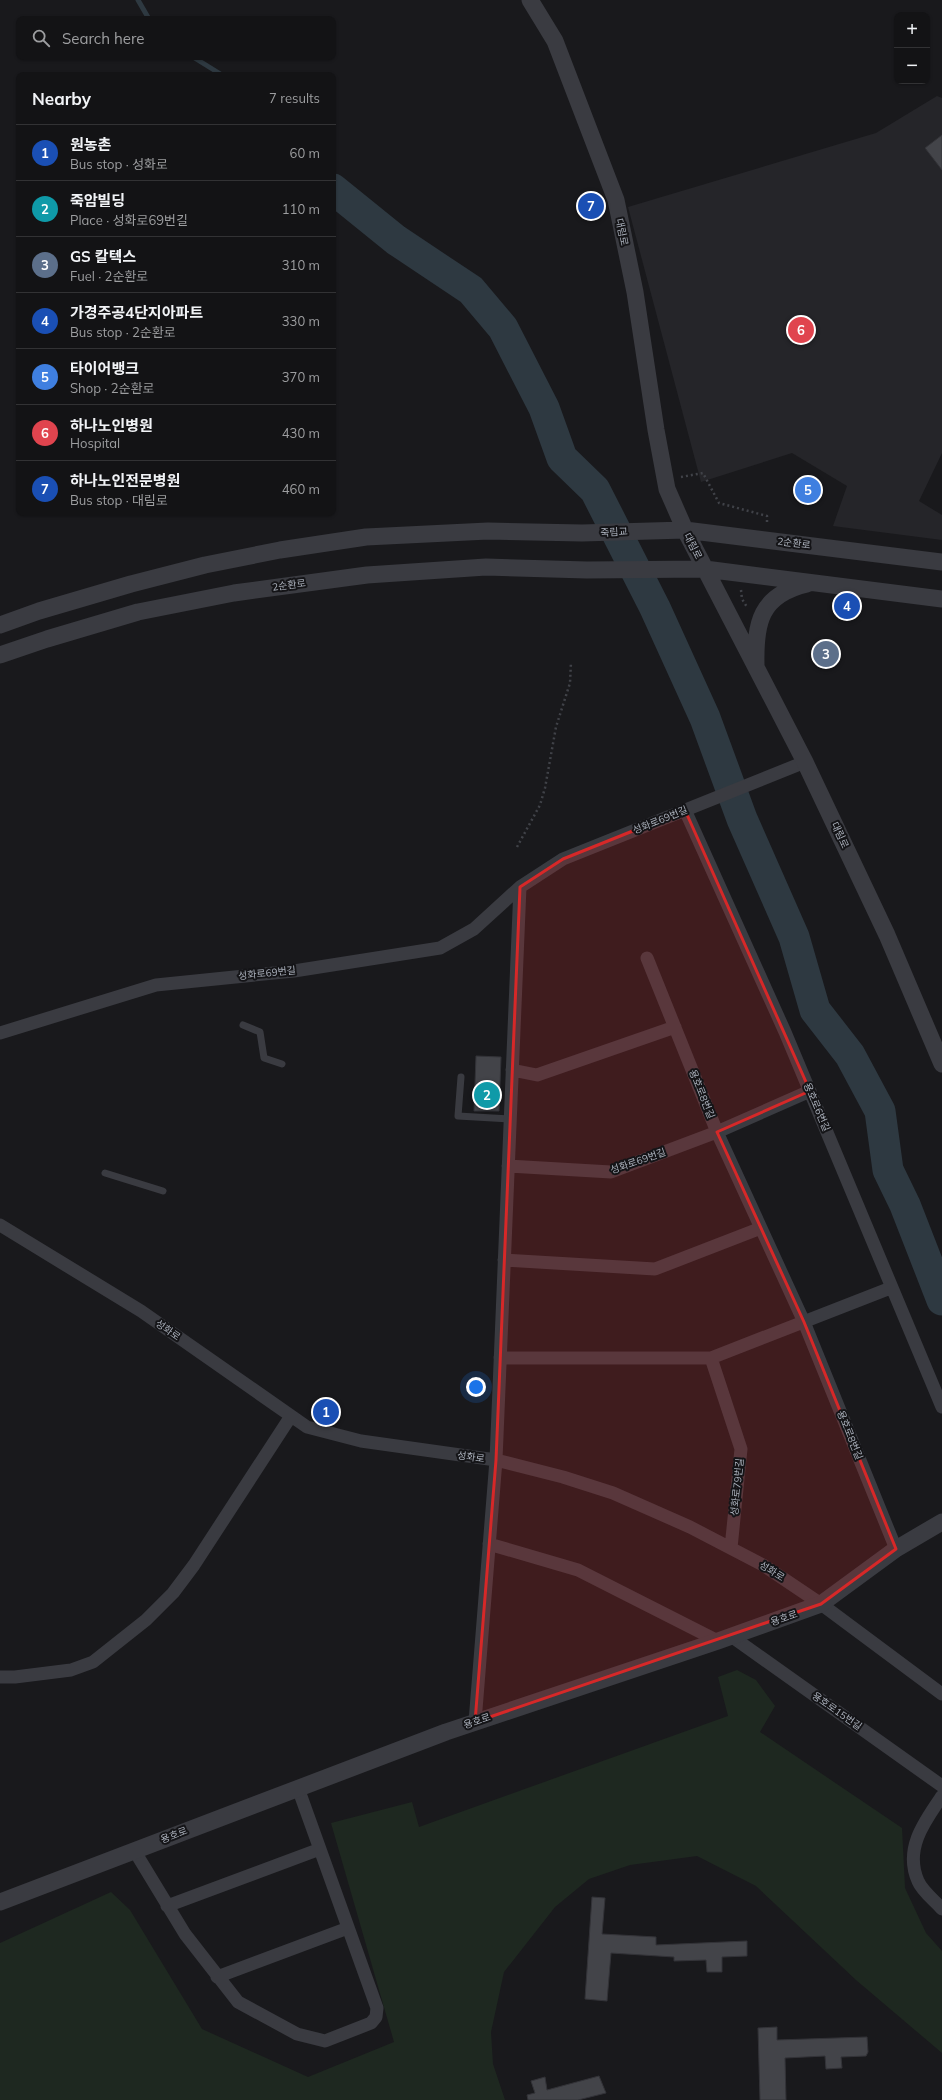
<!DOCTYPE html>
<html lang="en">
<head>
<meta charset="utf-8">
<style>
  body { margin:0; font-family:Mulish,"Noto Sans KR",sans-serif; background:#202022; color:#f1f3f6 }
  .controls { position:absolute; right:12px; top:12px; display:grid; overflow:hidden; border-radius:8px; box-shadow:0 1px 3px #0004 }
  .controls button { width:36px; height:36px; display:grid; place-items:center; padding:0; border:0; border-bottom:1px solid #323234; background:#131315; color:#f1f3f6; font:20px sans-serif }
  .you { position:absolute; left:476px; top:1387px; width:14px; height:14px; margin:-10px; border:3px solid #fff; border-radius:50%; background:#1a73e8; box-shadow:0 0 0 6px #1a73e833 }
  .badge { display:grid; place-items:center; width:26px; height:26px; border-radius:50%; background:#7c3aed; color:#fff; font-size:13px; font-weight:700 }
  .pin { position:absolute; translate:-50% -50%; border:2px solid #fff; box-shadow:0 1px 4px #0006 }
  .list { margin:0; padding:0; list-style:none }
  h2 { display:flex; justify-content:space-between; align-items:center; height:52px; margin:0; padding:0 16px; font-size:17px }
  h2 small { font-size:13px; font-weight:400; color:#9d9ea0 }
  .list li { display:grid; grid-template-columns:26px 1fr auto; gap:12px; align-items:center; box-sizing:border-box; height:56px; padding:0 16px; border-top:1px solid #323234 }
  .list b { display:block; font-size:15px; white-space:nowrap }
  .list p { margin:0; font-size:13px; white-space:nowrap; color:#9d9ea0 }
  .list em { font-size:13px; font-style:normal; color:#9d9ea0 }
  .icon { flex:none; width:22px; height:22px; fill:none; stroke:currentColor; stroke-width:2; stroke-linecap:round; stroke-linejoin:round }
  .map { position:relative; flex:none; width:942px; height:2100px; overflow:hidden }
  .search { position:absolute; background:#131315; box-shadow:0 1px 3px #0004; left:16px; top:16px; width:320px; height:44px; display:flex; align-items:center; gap:10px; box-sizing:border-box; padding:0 14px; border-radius:8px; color:#9d9ea0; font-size:15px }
  .panel { position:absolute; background:#131315; box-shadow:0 1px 3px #0004; left:16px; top:72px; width:320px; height:444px; border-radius:8px }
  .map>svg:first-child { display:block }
  .built { fill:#252529 }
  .green { fill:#1e2820 }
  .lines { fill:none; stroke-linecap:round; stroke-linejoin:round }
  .stream { stroke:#2e3941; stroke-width:5 }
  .river { stroke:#2e3941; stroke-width:31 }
  .building { fill:#434449; stroke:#333338 }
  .path { stroke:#404248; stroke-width:2.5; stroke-dasharray:2 3; stroke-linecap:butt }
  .service { stroke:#3a3b41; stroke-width:7 }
  .minor { stroke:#3a3b41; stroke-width:13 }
  .tertiary { stroke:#3a3b41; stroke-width:17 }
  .marked { fill:#d62828; fill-opacity:0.2; stroke:#d62828; stroke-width:3; stroke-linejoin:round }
  .labels { text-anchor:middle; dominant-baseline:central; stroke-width:4; stroke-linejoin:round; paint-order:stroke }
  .street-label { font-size:10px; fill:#abb1bc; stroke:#141417 }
</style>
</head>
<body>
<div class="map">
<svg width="942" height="2100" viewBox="0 0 942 2100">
  <rect width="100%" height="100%" fill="#19191c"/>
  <!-- built -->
  <path class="built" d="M 937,96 L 942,98 L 942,453 L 919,501 L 942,515 L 942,540 L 833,526 L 847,486 L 792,453 L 701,482 L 628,207 L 876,133 Z"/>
  <!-- green -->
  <path class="green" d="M 737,1670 L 756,1680 L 775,1706 L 760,1732 L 902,1828 L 905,1888 L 926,1933 L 942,1951 L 942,2053 L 856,1980 L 756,1886 L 697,1856 L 630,1865 L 589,1879 L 555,1907 L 504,1972 L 491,2032 L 493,2064 L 505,2100 L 0,2100 L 0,1943 L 111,1892 L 130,1910 L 202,2029 L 308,2077 L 394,2042 L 331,1823 L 412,1802 L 419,1827 L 728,1716 L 718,1677 Z"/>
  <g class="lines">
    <!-- stream -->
    <path class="stream" d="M 138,0 L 149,19
      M 193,57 L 222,75"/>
    <!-- river -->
    <path class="river" d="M 333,189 L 396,240 L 471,290 L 503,328 L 544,408 L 562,458 L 595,490 L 655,608 L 705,718 L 742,819 L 794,937 L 815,1010 L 850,1055 L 880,1111 L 888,1170 L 905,1205 L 942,1300"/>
  </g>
  <!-- building -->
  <path class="building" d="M 942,135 L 942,170 L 925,148 Z
    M 476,1056 L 501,1057 L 499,1111 L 474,1111 Z
    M 592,1897 L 605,1898 L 602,1934 L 656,1937 L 656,1945 L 747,1941 L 747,1956 L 722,1957 L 722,1972 L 707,1972 L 706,1960 L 674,1961 L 674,1957 L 611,1953 L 607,2001 L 585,1999 Z
    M 777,2027 L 777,2040 L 867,2037 L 868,2052 L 866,2056 L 841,2057 L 842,2068 L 826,2069 L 825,2056 L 785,2058 L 786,2100 L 760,2100 L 758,2028 Z
    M 599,2076 L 606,2093 L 578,2100 L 528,2100 L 527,2095 L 535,2093 L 531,2081 L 545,2077 L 547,2090 Z"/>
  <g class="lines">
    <!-- path -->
    <path class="path" d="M 681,477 L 703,473 L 719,503 L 767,516 L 767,524
      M 741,590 L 742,599 L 747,607
      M 517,847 L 540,805 L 545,788 L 556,727 L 570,683 L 571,662"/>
    <!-- service -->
    <path class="service" d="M 243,1025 L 260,1032 L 264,1058 L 282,1064
      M 461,1077 L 458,1116 L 510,1119
      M 105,1173 L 163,1191"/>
    <!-- minor -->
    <path class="minor" d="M 685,810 L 785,1032 L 942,1407
      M 520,887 L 563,859 L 805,762
      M 647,958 L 717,1132 L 804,1322 L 896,1549
      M 0,1033 L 156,985 L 294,971 L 440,948 L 474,929 L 520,887 L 496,1460 L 475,1722
      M 512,1070 L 537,1075 L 675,1027
      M 508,1166 L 611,1172 L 717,1132 L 810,1091
      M 0,1225 L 141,1311 L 307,1427 L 361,1441 L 496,1460 L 563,1477 L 613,1493 L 690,1527 L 763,1565 L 821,1604 L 942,1694
      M 504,1260 L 655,1269 L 761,1228
      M 500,1358 L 711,1358 L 888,1289
      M 711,1358 L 741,1449 L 731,1548
      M 489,1544 L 578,1570 L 718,1641
      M 731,1636 L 942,1786
      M 0,1677 L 15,1677 L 71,1670 L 93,1662 L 146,1620 L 173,1593 L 194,1565 L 291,1416
      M 942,1796 C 924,1822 904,1849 918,1881 C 922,1891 935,1901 942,1909
      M 134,1850 L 185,1934 L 238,2002 L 297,2034 L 325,2041 L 371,2023 L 376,2017 L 377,2008 L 298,1788
      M 167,1906 L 320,1849
      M 217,1977 L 348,1928"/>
    <!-- tertiary -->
    <path class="tertiary" d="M 530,0 L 555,41 L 616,200 L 635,292 L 656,430 L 667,489 L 685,530 L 805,762 L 887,935 L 942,1064
      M 0,625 L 39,611 L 131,584 L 205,565 L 280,550 L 366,537 L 488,531 L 582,533 L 685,530 L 942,562
      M 0,655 L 47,639 L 138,612 L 234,593 L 367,575 L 486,567 L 587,570 L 705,569 L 942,599
      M 756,665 C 755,623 760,595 807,584
      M 0,1902 L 446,1732 L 718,1641 L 821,1604 L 896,1549 L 942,1522"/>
  </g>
  <!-- marked area -->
  <path class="marked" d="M 685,810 L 810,1091 L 717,1132 L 804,1322 L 896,1549 L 821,1604 L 475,1722 L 496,1460 L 520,887 L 563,859 Z"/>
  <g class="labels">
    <!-- street labels -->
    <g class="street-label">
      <text transform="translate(622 232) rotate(78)">대림로</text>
      <text transform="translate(614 532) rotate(-3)">죽림교</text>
      <text transform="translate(794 543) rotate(7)">2순환로</text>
      <text transform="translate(693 546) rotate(63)">대림로</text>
      <text transform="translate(289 585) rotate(-8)">2순환로</text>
      <text transform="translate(660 820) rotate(-22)">성화로69번길</text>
      <text transform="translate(840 835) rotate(65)">대림로</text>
      <text transform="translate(267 973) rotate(-6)">성화로69번길</text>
      <text transform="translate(702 1094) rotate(68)">용호로8번길</text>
      <text transform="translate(817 1107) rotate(67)">용호로6번길</text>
      <text transform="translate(638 1161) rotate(-19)">성화로69번길</text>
      <text transform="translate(168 1330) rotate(35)">성화로</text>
      <text transform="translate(850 1435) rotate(68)">용호로8번길</text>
      <text transform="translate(471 1457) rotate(8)">성화로</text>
      <text transform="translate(737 1487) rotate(-84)">성화로79번길</text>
      <text transform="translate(772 1571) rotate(32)">성화로</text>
      <text transform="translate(784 1618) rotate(-19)">용호로</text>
      <text transform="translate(837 1711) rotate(35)">용호로15번길</text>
      <text transform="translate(477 1721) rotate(-19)">용호로</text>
      <text transform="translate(174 1835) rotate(-21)">용호로</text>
    </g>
  </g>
</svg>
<div class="controls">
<button>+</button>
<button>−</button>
</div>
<div class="you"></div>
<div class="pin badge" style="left:326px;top:1412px;background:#1a4fb4">1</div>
<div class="pin badge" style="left:487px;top:1095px;background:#0f9aa8">2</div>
<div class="pin badge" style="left:826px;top:654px;background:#5c6f8a">3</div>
<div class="pin badge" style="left:847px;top:606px;background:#1a4fb4">4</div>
<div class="pin badge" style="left:808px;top:490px;background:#3f7fe0">5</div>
<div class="pin badge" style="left:801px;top:330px;background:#e0444e">6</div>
<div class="pin badge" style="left:591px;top:206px;background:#1a4fb4">7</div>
<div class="search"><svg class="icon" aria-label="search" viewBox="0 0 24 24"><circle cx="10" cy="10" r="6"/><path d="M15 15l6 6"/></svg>Search here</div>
<section class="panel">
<h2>Nearby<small>7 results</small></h2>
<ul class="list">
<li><span class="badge" style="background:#1a4fb4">1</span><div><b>원농촌</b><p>Bus stop · 성화로</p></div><em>60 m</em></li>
<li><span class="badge" style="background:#0f9aa8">2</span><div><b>죽암빌딩</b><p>Place · 성화로69번길</p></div><em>110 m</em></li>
<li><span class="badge" style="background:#5c6f8a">3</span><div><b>GS 칼텍스</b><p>Fuel · 2순환로</p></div><em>310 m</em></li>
<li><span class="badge" style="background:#1a4fb4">4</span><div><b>가경주공4단지아파트</b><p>Bus stop · 2순환로</p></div><em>330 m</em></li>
<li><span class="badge" style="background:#3f7fe0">5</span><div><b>타이어뱅크</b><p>Shop · 2순환로</p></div><em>370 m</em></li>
<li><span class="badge" style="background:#e0444e">6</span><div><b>하나노인병원</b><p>Hospital</p></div><em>430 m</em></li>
<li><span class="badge" style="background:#1a4fb4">7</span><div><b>하나노인전문병원</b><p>Bus stop · 대림로</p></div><em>460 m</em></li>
</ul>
</section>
</div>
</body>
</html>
